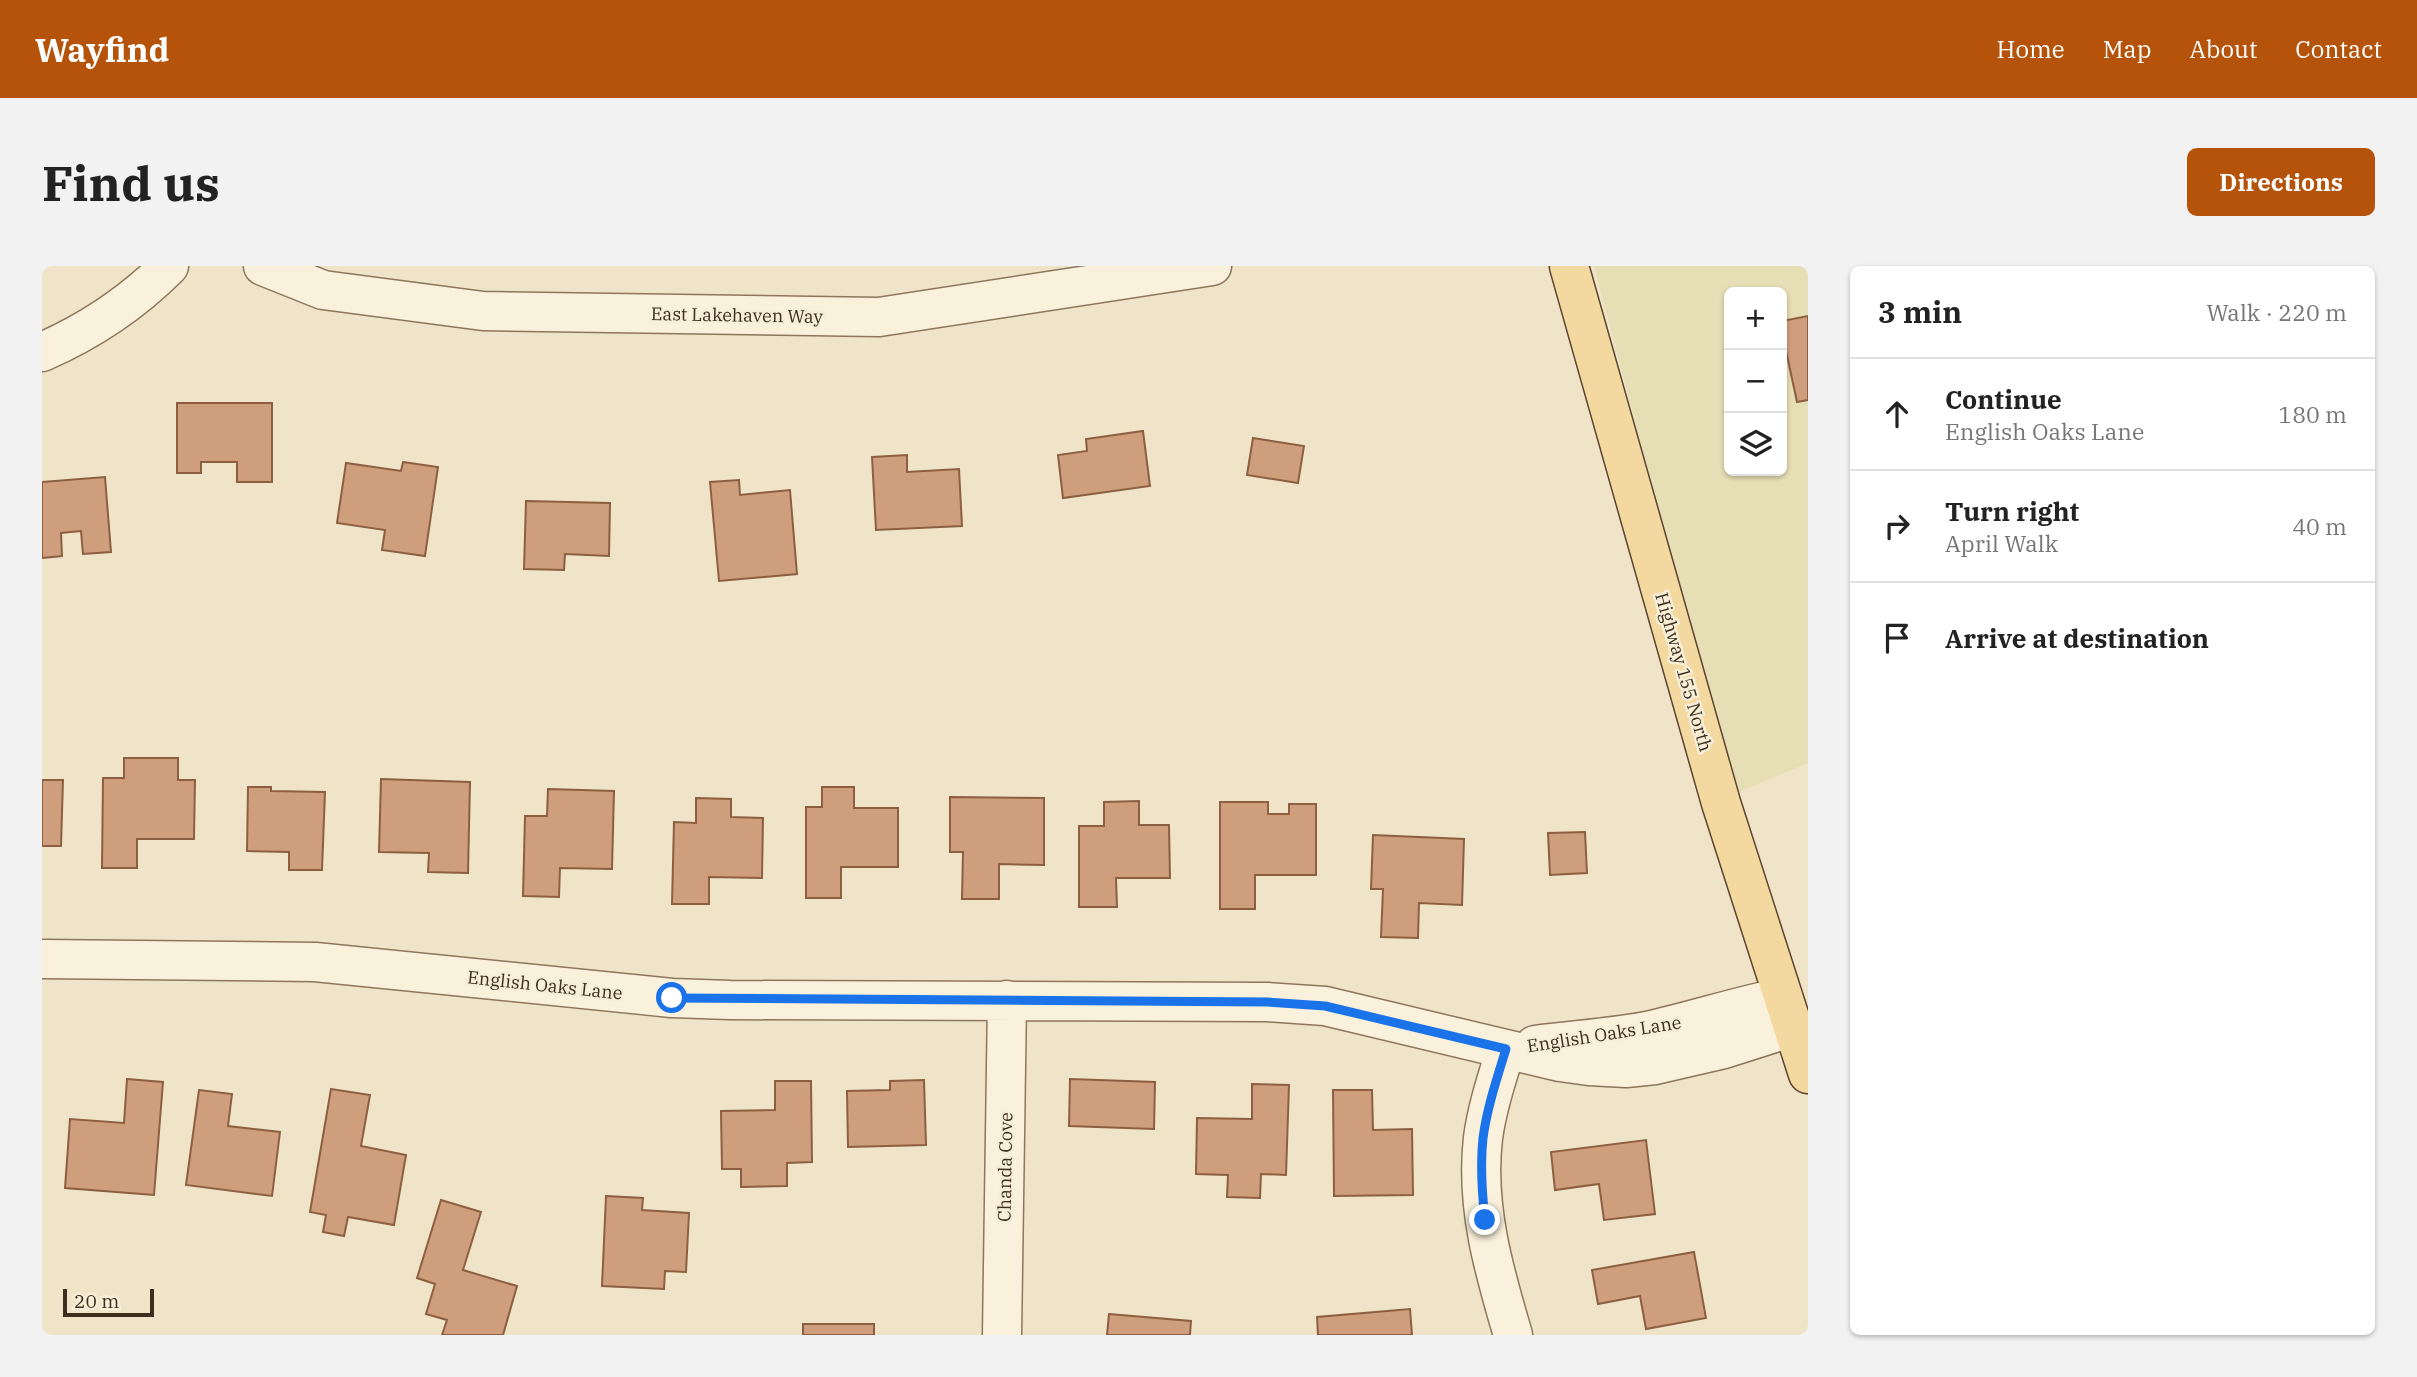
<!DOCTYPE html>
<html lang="en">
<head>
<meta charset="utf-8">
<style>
  body { margin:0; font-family:"IBM Plex Serif",serif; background:#f2f2f2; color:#222 }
  .controls { position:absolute; right:21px; top:21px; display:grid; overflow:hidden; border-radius:10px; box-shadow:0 2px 5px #0004 }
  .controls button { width:63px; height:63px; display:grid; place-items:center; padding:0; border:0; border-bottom:2px solid #e0e0e0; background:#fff; color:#222; font:35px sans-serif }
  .scale { position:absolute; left:21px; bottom:18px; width:91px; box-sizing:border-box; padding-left:7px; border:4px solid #3d2e20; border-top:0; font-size:19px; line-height:24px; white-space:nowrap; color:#3d2e20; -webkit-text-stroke:5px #f7eed8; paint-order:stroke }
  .stop { position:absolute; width:21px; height:21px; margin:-16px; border:5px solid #1a73e8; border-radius:50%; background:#fff }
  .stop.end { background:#1a73e8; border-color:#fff; box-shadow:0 2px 7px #0008 }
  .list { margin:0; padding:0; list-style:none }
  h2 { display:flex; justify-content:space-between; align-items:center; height:91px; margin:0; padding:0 28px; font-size:30px }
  h2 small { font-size:23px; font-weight:400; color:#767676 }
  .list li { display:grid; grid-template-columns:46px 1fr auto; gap:21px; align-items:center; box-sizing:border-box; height:112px; padding:0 28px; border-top:2px solid #e0e0e0 }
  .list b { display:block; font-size:26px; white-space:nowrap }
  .list p { margin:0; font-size:23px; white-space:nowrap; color:#767676 }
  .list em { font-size:23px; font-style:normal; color:#767676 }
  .icon { flex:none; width:38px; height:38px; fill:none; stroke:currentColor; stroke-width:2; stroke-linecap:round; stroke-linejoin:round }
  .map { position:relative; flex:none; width:1766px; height:1069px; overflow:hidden; border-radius:10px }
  header { display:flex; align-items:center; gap:42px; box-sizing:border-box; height:98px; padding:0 35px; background:#b45309; color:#fff }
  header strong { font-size:33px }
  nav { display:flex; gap:38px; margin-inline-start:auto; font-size:24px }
  .intro { display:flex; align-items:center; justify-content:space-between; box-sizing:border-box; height:168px; padding:0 42px }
  h1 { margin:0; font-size:49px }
  .button { padding:18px 32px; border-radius:10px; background:#b45309; color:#fff; font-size:24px; font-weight:700 }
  main { display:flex; gap:42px; padding:0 42px }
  aside { flex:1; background:#fff; border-radius:10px; box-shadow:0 2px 5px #0004 }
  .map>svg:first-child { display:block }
  .farmland { fill:#e6deb5; fill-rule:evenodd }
  .building { fill:#cf9f7d; stroke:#8d5f41; stroke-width:2 }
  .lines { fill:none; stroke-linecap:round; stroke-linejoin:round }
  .minor-casing { stroke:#8d765c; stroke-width:41 }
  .major-casing { stroke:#5b4430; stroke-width:41 }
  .minor { stroke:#faf1dc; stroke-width:38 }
  .major { stroke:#f3d9a0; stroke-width:38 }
  .route { stroke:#1a73e8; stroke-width:9 }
  .labels { text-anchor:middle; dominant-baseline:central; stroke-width:5; stroke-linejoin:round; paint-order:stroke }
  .street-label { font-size:18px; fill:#3d2e20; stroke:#f7eed8 }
</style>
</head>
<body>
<header>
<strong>Wayfind</strong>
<nav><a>Home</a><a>Map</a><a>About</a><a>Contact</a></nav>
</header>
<div class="intro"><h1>Find us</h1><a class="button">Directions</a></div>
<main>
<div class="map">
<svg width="1766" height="1069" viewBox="0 0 1766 1069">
  <rect width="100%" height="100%" fill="#f0e4c8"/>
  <!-- farmland -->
  <path class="farmland" d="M 1552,0 L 1766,0 L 1766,497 L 1685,531 L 1632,303 ZM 1687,26 L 1740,26 L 1740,205 L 1687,205 Z"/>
  <!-- building -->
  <path class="building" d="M 1766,50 L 1766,134 L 1755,136 L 1740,66 L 1740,55 Z
    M 135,137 L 230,137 L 230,216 L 195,216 L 195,196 L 159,196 L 159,207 L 135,207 Z
    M 1101,165 L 1108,220 L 1021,232 L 1016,189 L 1045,185 L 1044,173 Z
    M 1211,172 L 1262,180 L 1256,217 L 1205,209 Z
    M 865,189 L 865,206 L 917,203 L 920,260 L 834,264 L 830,191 Z
    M 361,196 L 396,201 L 383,290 L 340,284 L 343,264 L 295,257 L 304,197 L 359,205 Z
    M 63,211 L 69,286 L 41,288 L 39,265 L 19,267 L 20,290 L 0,292 L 0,216 Z
    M 697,214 L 698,229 L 748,224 L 755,308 L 677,315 L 668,216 Z
    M 484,235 L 568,237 L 567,290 L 523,288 L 522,304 L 482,303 Z
    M 82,492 L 136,492 L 136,514 L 153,514 L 152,573 L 95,573 L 95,602 L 60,602 L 61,512 L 82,512 Z
    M 339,513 L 428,516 L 426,607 L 386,606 L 387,587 L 337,586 Z
    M 0,514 L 21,514 L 19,580 L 0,580 Z
    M 206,521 L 229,521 L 229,525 L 283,526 L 280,604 L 247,604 L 247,586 L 205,585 Z
    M 780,521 L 812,521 L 812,542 L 856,542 L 856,601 L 799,601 L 799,632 L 764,632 L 764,541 L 780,541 Z
    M 506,523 L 572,525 L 570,603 L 518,602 L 517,631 L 481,630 L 483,550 L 505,550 Z
    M 908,531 L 1002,532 L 1002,599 L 957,598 L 957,633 L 920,633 L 921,586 L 908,586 Z
    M 654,532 L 689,533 L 689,551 L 721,552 L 720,612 L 667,611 L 667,638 L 630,638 L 632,556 L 654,557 Z
    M 1097,535 L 1097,559 L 1127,559 L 1128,612 L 1074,612 L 1075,641 L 1037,641 L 1037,560 L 1062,560 L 1062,536 Z
    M 1178,536 L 1226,536 L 1226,548 L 1247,548 L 1247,538 L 1274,538 L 1274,609 L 1213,609 L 1213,643 L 1178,643 Z
    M 1543,566 L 1545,607 L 1508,609 L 1506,567 Z
    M 1331,569 L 1422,573 L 1420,639 L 1377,637 L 1376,672 L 1339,671 L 1341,623 L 1329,623 Z
    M 85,813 L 121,816 L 112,929 L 23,922 L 28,853 L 82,857 Z
    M 1028,813 L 1113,816 L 1112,863 L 1027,860 Z
    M 882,814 L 884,879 L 806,881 L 805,825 L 848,824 L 848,815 Z
    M 733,815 L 769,815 L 770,896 L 745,897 L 745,920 L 699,921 L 699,903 L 680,903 L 679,845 L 733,844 Z
    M 1210,818 L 1247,819 L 1244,909 L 1219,908 L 1218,932 L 1185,931 L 1186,909 L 1154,908 L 1155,852 L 1210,853 Z
    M 289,823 L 328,829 L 319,880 L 364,889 L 352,959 L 306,951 L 302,970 L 281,966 L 284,949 L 268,946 Z
    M 157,824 L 190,828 L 186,860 L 238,866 L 230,930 L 144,919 Z
    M 1291,824 L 1330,824 L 1331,864 L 1370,863 L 1371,929 L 1292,930 Z
    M 1604,874 L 1613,948 L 1562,954 L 1557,918 L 1513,924 L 1509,886 Z
    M 564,930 L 601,932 L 600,944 L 647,947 L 644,1006 L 623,1005 L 622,1023 L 560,1020 Z
    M 399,934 L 439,946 L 421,1004 L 475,1020 L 461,1069 L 400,1069 L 405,1054 L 384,1048 L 393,1018 L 375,1012 Z
    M 1652,986 L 1664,1052 L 1604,1063 L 1598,1030 L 1556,1038 L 1550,1004 Z
    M 1368,1043 L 1370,1069 L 1276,1069 L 1275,1051 Z
    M 1067,1048 L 1149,1055 L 1148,1069 L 1065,1069 Z
    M 761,1058 L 832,1058 L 832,1069 L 761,1069 Z"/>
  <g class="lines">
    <!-- minor casing -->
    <g class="minor-casing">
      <path id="minor" d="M 221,0 L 281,24 L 441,45 L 837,51 L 1170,0
        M 0,86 C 46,66 91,36 127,0
        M 0,693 L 273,696 L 630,732 L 688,734 L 1225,736 L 1283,740 L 1518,796 L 1547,800 L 1584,802 L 1613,799 L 1682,783 L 1751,761
        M 1493,779 C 1530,774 1568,772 1605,765 C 1651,755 1695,740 1741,731
        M 1464,783 C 1455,812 1445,842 1441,872 C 1433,940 1452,1005 1471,1069
        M 960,1069 L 965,734"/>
    </g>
    <!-- major casing -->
    <g class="major-casing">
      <path id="major" d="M 1527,0 L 1679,537 L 1766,808"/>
    </g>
    <!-- minor -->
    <use href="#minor" class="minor"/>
    <!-- major -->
    <use href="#major" class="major"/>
  </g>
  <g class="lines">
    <!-- route -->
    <path class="route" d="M 630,732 L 1225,736 L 1283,740 L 1464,783 C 1455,812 1445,842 1441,872 C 1438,899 1440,927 1443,954"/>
  </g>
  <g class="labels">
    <!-- street labels -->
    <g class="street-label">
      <text transform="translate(695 49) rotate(1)">East Lakehaven Way</text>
      <text transform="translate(1642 406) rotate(74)">Highway 155 North</text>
      <text transform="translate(503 719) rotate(6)">English Oaks Lane</text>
      <text transform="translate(1562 768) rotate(-9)">English Oaks Lane</text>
      <text transform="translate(963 901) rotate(-89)">Chanda Cove</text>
    </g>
  </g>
</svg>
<div class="controls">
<button>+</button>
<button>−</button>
<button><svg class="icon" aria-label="layers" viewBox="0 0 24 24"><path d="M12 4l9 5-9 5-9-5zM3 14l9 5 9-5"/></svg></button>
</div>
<div class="scale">20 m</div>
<div class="stop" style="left:630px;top:732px"></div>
<div class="stop end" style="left:1443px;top:954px"></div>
</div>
<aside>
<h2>3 min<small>Walk · 220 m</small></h2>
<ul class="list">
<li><svg class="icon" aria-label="ahead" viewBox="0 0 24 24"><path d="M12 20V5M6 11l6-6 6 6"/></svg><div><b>Continue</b><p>English Oaks Lane</p></div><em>180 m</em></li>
<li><svg class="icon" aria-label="right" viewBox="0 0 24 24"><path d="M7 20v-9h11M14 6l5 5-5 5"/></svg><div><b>Turn right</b><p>April Walk</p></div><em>40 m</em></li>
<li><svg class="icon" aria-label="arrive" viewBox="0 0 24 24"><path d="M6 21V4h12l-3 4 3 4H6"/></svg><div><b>Arrive at destination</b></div></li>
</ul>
</aside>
</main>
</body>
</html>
